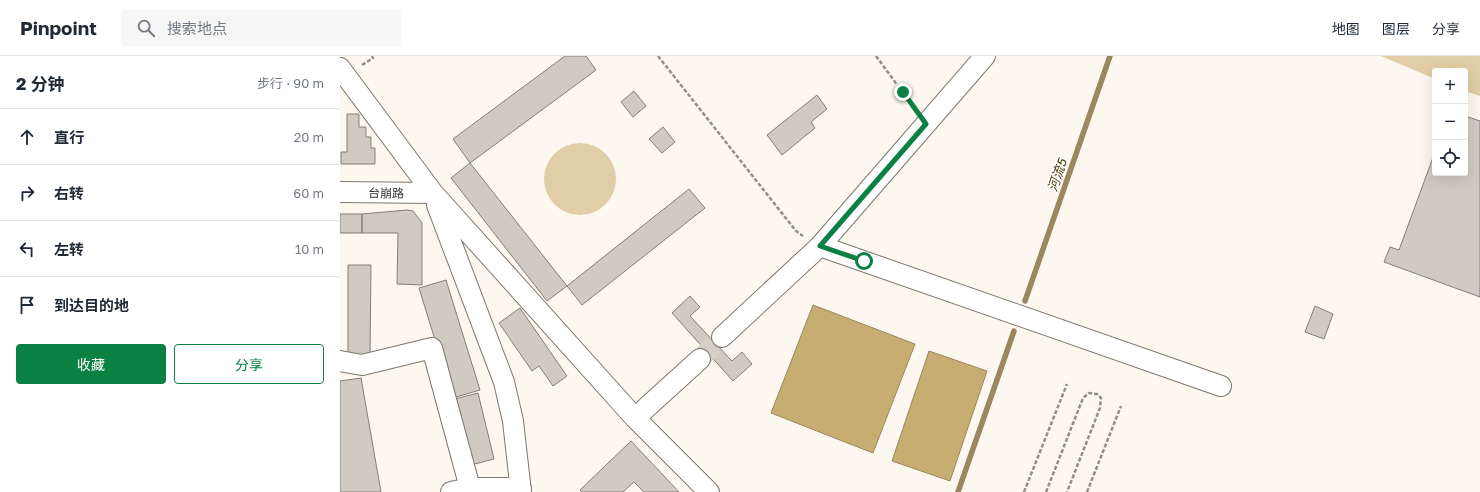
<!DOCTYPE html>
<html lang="zh">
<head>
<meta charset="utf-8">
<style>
  body { margin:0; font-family:"Golos Text","Noto Sans SC",sans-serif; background:#f6f6f7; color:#1f2937 }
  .controls { position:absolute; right:12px; top:12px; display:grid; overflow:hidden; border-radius:4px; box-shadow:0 4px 16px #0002 }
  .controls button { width:36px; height:36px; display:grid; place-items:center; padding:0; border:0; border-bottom:1px solid #e0e1e3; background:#fff; color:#1f2937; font:20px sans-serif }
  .stop { position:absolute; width:12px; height:12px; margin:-9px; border:3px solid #0b8043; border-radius:50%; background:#fff }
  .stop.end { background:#0b8043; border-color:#fff; box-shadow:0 1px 4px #0008 }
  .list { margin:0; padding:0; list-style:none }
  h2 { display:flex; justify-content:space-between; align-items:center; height:52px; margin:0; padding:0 16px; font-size:17px }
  h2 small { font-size:13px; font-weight:400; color:#747a83 }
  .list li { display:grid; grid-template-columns:26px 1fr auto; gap:12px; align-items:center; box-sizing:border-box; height:56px; padding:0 16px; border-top:1px solid #e0e1e3 }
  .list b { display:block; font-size:15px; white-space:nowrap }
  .list em { font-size:13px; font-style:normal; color:#747a83 }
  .actions { display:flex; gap:8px; padding:12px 16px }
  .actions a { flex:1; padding:9px 0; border:1px solid #0b8043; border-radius:4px; text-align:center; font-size:14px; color:#0b8043 }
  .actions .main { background:#0b8043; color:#fff }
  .icon { flex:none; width:22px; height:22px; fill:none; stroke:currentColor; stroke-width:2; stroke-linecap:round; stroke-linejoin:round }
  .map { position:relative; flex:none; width:1140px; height:436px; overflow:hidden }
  header { display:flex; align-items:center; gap:24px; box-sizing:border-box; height:56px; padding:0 20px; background:#fff; border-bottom:1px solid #e0e1e3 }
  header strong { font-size:19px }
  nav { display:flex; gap:22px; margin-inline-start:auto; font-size:14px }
  .search { width:280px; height:36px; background:#f6f6f7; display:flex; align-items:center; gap:10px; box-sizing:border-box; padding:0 14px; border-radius:4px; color:#747a83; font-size:15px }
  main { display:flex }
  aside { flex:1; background:#fff }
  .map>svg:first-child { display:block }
  .green { fill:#e1cea6 }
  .water { fill:#c8ad72; stroke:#9b885e }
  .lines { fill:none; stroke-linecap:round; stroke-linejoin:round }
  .stream { stroke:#9b885e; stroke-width:5.5 }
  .building { fill:#cfcbc3; stroke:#837f78 }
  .minor-tunnel { stroke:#d4d0c8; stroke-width:20; stroke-dasharray:20 10; stroke-linecap:butt }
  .minor-casing { stroke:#7c7871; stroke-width:22 }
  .path { stroke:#918f89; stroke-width:2.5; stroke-dasharray:4 2; stroke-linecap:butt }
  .minor { stroke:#fff; stroke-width:20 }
  .route { stroke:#0b8043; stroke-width:5 }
  .labels { text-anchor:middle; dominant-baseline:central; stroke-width:3.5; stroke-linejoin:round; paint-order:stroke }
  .street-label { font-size:12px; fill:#33322e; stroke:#fff }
  .water-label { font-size:13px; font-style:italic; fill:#4a3806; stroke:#fff }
</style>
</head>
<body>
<header>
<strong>Pinpoint</strong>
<div class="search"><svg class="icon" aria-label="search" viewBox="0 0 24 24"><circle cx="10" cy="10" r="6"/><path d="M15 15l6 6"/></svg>搜索地点</div>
<nav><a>地图</a><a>图层</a><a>分享</a></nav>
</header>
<main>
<aside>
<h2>2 分钟<small>步行 · 90 m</small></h2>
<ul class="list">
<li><svg class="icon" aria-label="ahead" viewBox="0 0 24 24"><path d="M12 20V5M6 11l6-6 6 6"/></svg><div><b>直行</b></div><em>20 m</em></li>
<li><svg class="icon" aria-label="right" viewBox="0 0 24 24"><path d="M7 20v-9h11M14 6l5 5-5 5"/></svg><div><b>右转</b></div><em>60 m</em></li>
<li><svg class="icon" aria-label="left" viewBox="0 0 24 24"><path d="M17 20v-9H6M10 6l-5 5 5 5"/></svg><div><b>左转</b></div><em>10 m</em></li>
<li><svg class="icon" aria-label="arrive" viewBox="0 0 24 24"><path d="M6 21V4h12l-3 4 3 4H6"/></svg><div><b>到达目的地</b></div></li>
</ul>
<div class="actions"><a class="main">收藏</a><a>分享</a></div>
</aside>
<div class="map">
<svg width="1140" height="436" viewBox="0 0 1140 436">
  <rect width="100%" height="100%" fill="#fcf8ef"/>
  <!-- green -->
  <path class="green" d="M 1041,0 L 1140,0 L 1140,40 L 1125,35 L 1125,15 L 1095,15 L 1095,23 Z
    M204 123a36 36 0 1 1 72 0a36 36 0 1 1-72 0Z"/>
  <!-- water -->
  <path class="water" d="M 473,249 L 575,288 L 533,397 L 431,357 Z
    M 589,295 L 647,315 L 610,425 L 552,405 Z"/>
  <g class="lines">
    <!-- stream -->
    <path class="stream" d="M 685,245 L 770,0
      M 618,436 L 674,275"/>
  </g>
  <!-- building -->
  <path class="building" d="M 225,0 L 246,0 L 256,14 L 130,107 L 113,83 Z
    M 294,35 L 306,50 L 293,61 L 281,46 Z
    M 477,39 L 487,53 L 471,66 L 475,72 L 442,99 L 427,79 Z
    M 7,58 L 19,58 L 19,71 L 26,71 L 26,81 L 31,81 L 31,92 L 35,92 L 35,108 L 1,108 L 1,96 L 7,96 Z
    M 1125,60 L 1140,65 L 1140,241 L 1044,206 L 1050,191 L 1059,194 L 1095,96 L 1095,117 L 1125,117 Z
    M 323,71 L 335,86 L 322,97 L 309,83 Z
    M 130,107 L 227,230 L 207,245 L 111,122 Z
    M 349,133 L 365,152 L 242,249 L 227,230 Z
    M 67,154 L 73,155 L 82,167 L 82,229 L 57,228 L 58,177 L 22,177 L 22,158 Z
    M 0,158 L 22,158 L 22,177 L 0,177 Z
    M 8,209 L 31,209 L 30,299 L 8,300 Z
    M 106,224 L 140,334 L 113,342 L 79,232 Z
    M 350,240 L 360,251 L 350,260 L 392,305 L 402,296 L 412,308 L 393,325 L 332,257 Z
    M 975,250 L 993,258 L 984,283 L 965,276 Z
    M 180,252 L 227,320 L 213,330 L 199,310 L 192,315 L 159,267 Z
    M 21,322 L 41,436 L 0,436 L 0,325 Z
    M 138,337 L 154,403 L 131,409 L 115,343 Z
    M 291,385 L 339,436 L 304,436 L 294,426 L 283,436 L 242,436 L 240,434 Z"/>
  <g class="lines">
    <!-- minor-tunnel -->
    <path class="minor-tunnel" d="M 360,303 L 382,281"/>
    <!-- minor casing -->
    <g class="minor-casing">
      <path id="minor" d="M 0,12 L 93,137 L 295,362 L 369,436
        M 0,136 L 93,137
        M 97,149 L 164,326 L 173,365 L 181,436
        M 480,190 L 645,0
        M 382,281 L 480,190 L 881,330
        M 0,305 L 22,309 L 92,292 L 130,432
        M 295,362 L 360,303
        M 111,436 L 130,432 L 181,432"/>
    </g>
    <!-- path -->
    <path class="path" d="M 318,0 L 456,175 L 463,180
      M 536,0 L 575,53
      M 22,9 L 33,2 L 32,0
      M 684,436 L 727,328
      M 706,436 L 743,342 L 749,337 L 757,338 L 761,342 L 760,352 L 727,436
      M 747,436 L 781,350"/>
    <!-- minor -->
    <use href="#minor" class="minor"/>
  </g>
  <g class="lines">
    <!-- route -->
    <path class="route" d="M 524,205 L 480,190 L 586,68 L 563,36"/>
  </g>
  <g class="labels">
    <!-- street labels -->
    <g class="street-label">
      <text transform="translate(46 137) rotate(1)">台崩路</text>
    </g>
    <!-- water labels -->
    <g class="water-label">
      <text transform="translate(717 119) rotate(-71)">河流5</text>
    </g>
  </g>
</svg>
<div class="controls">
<button>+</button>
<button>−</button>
<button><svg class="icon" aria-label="locate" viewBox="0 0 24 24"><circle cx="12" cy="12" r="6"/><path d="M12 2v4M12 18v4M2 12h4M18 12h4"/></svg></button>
</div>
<div class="stop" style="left:524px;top:205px"></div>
<div class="stop end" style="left:563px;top:36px"></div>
</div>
</main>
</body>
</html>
